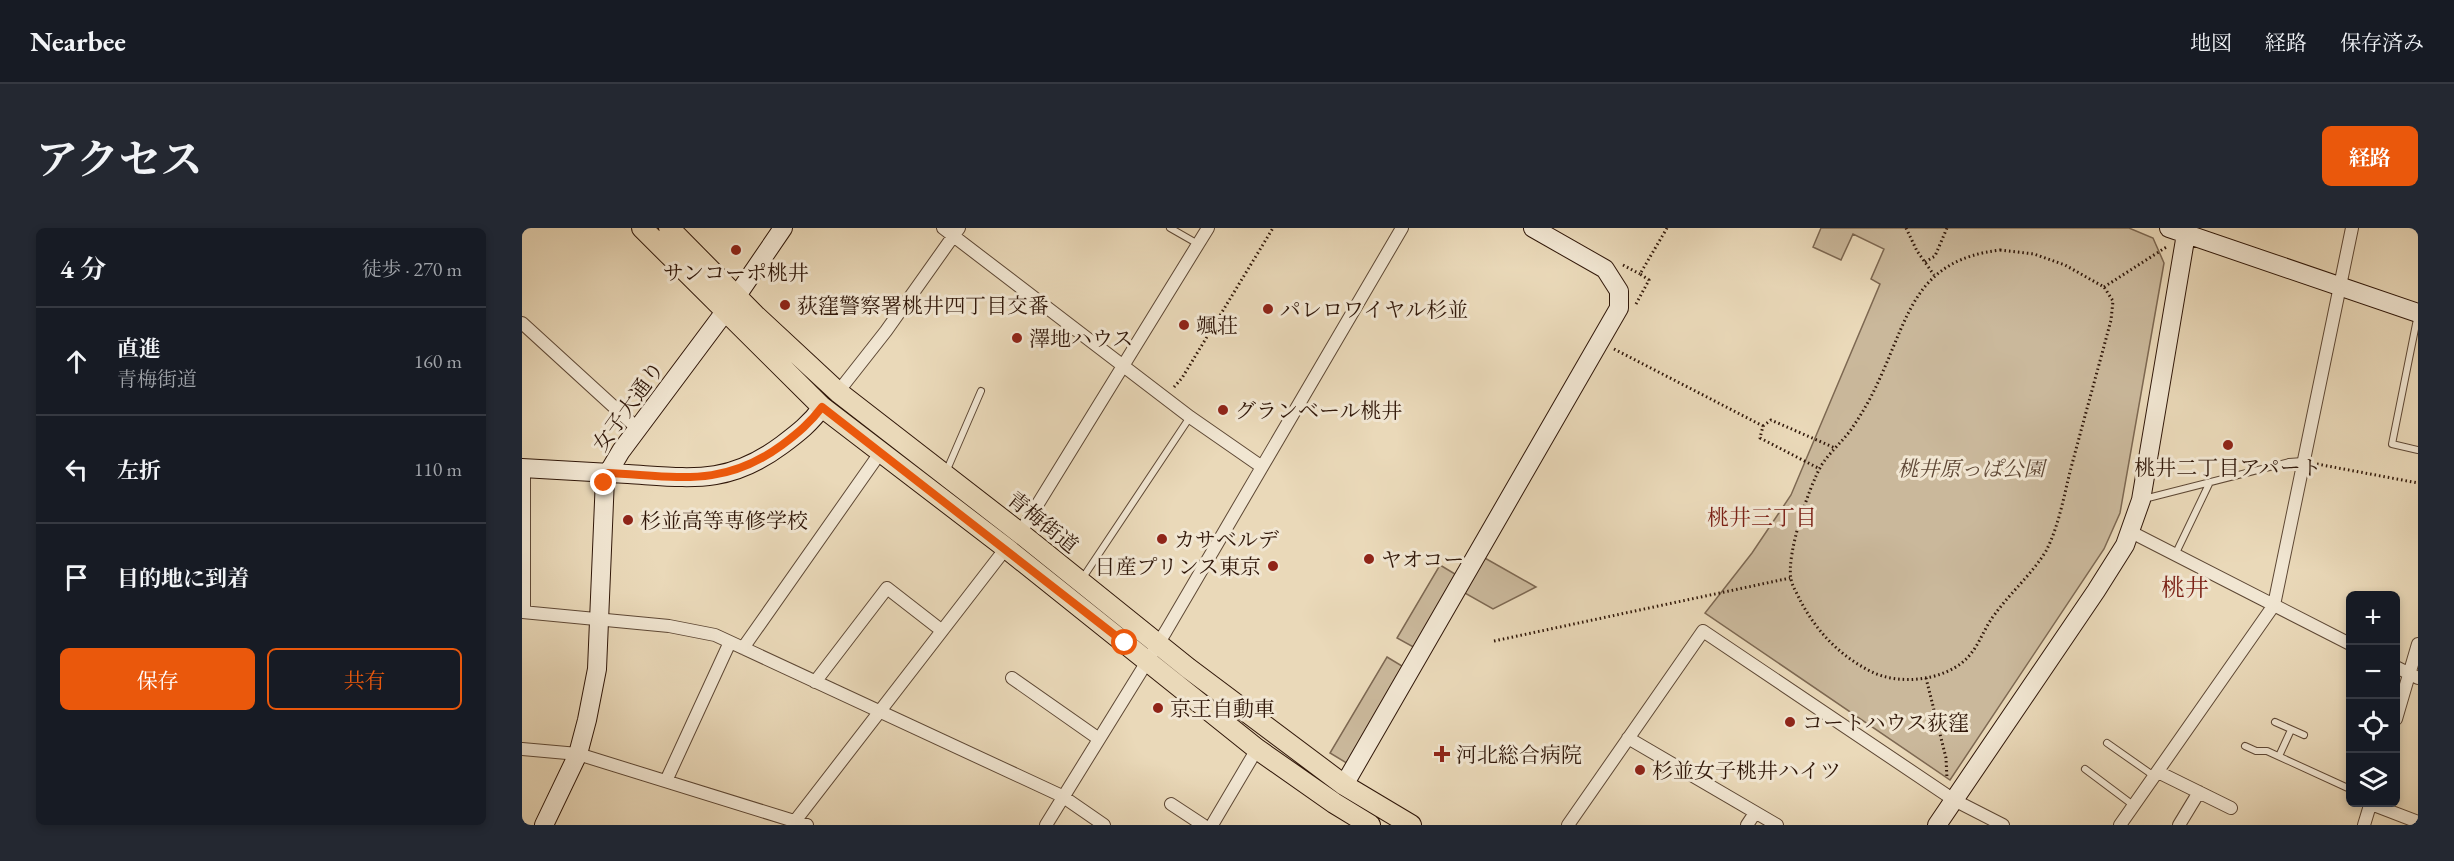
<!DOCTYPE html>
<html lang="ja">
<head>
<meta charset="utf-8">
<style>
  body { margin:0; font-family:"EB Garamond","Noto Serif JP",serif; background:#242831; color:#f1f3f6 }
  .controls { position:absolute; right:18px; bottom:18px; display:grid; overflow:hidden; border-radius:9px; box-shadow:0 3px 9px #0003 }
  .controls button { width:54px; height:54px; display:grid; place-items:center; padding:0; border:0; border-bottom:2px solid #363941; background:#171b24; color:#f1f3f6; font:30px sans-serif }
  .stop { position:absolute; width:18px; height:18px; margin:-14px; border:4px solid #ea580c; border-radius:50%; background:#fff }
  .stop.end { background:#ea580c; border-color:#fff; box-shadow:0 2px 6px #0008 }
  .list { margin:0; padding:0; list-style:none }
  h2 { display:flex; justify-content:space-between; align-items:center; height:78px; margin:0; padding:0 24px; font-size:26px }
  h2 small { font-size:20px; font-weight:400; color:#9ea1a6 }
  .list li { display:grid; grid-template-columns:39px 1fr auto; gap:18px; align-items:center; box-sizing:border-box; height:108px; padding:0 24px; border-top:2px solid #363941 }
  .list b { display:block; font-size:22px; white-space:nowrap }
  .list p { margin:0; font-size:20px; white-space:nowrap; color:#9ea1a6 }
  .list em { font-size:20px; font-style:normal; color:#9ea1a6 }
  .actions { display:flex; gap:12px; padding:18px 24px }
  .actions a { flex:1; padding:14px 0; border:2px solid #ea580c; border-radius:9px; text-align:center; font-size:21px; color:#ea580c }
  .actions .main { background:#ea580c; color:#fff }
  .icon { flex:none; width:33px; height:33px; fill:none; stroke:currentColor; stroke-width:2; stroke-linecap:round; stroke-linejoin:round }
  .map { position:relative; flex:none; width:1896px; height:597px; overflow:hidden; border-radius:9px }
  header { display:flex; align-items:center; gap:36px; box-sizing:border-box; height:84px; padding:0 30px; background:#171b24; border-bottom:2px solid #363941 }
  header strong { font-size:28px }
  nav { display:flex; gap:33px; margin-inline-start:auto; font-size:21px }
  .intro { display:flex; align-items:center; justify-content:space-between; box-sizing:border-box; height:144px; padding:0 36px }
  h1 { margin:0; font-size:42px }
  .button { padding:15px 27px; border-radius:9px; background:#ea580c; color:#fff; font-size:21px; font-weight:700 }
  main { display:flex; gap:36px; padding:0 36px }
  aside { flex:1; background:#171b24; border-radius:9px; box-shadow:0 3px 9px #0003 }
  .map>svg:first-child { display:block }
  .green { fill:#cab89b; stroke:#7d6852; stroke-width:1.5 }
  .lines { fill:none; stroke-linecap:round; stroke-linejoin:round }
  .lane-casing { stroke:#5e4835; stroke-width:8 }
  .street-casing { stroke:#5e4835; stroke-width:14 }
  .secondary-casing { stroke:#301709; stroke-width:20 }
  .primary-casing { stroke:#301709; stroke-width:22 }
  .path { stroke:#301709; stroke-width:3; stroke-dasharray:1.5 3; stroke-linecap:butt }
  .lane { stroke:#f1e6d2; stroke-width:6 }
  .street { stroke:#f1e6d2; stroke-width:12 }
  .secondary { stroke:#f1e6d2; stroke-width:18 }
  .primary { stroke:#ead9b9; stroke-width:20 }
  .route { stroke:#ea580c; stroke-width:8 }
  .poi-dot { fill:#8f2418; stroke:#f1e6d2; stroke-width:2 }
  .labels { text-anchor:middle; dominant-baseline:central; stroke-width:6; stroke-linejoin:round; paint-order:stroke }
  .poi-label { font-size:21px; fill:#301709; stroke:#f1e6d2; text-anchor:start }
  .street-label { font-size:21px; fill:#301709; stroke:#f1e6d2 }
  .park-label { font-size:21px; font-style:italic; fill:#5e4735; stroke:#f1e6d2 }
  .neighbourhood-label { font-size:22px; fill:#7a1f14; stroke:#f1e6d2 }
  .quarter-label { font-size:24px; fill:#7a1f14; stroke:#f1e6d2 }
</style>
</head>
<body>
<header>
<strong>Nearbee</strong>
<nav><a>地図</a><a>経路</a><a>保存済み</a></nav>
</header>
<div class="intro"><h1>アクセス</h1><a class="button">経路</a></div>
<main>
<aside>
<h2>4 分<small>徒歩 · 270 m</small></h2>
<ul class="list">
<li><svg class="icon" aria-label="ahead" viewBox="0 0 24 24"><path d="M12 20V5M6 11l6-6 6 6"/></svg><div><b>直進</b><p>青梅街道</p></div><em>160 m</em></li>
<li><svg class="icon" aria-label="left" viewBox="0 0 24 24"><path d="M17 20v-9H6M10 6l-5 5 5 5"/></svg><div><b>左折</b></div><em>110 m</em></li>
<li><svg class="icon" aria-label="arrive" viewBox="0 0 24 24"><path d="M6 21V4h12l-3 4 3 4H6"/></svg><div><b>目的地に到着</b></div></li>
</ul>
<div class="actions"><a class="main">保存</a><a>共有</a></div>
</aside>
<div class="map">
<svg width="1896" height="597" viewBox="0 0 1896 597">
  <rect width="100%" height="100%" fill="#ead9b9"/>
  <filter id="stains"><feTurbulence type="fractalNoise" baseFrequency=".00333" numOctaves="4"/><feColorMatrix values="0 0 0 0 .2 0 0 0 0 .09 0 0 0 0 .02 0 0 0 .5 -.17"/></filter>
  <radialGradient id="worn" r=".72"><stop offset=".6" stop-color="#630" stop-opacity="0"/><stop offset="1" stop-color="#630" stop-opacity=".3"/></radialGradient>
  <!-- green -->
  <path class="green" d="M 1299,0 L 1607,0 L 1631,10 L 1642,35 L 1598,285 L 1582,321 L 1428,552 L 1183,385 L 1230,325 L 1269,267 L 1358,56 L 1349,51 L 1362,21 L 1331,6 L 1319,32 L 1291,19 Z
    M 961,329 L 1014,359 L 971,381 L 941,364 Z
    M 918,337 L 938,349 L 895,421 L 875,410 Z
    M 865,429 L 885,441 L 828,537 L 808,525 Z"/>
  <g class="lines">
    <!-- lane casing -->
    <g class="lane-casing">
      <path id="lane" d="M 648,0 L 676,16
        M 1896,86 L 1870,216 L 1896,222
        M 424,244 L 459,163
        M 1622,271 L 1767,234 L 1781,233
        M 1653,327 L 1687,256
        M 560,351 L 668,189
        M 1753,494 L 1782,507
        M 1585,515 L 1632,548
        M 1723,518 L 1734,523 L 1745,523 L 1828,561
        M 1757,528 L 1769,502
        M 1563,541 L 1611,577"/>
    </g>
    <!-- street casing -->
    <g class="street-casing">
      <path id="street" d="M 421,0 L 668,189 L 740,239
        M 0,95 L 115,200
        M 316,164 L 364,103 L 437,0
        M 2,240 L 2,384
        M 1609,304 L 1828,416
        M 498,305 L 686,0
        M 0,384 L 147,398 L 193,407 L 540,568 L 582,597
        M 221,420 L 358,225
        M 1874,439 L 1896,450
        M 490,450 L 577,511
        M 293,454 L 365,360 L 419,402
        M 1874,491 L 1896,416
        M 1106,510 L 1255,597
        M 0,521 L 56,526 L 285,597
        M 1636,544 L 1709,580
        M 144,553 L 208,414
        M 649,576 L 681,597
        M 1849,576 L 1896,594
        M 270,597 L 484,320
        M 524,597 L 644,403 L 880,0
        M 690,597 L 735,521
        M 1046,597 L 1181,403 L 1432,572 L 1481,597
        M 1225,597 L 1233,585
        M 1598,597 L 1752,377 L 1830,0
        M 1657,597 L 1677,564
        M 1842,597 L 1849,574"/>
    </g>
    <!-- secondary casing -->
    <g class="secondary-casing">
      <path id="secondary" d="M 1647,0 L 1896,85
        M 0,240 C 35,242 71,244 106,246 C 170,250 206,257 260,217 C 276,205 289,195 300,179
        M 822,557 L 1097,80 L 1097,63 L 1083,41 L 1011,0
        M 22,597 L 56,526 L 65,492 L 75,441 L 83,250 L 99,223 L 214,69 L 261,0
        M 1415,597 L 1574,363 L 1603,317 L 1619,272 L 1665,0"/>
    </g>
    <!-- primary casing -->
    <g class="primary-casing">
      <path id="primary" d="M 120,0 L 300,179 L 484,320 L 735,521 L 812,575 L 848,597
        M 147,0 L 233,87 L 316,164 L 498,305 L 666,440 L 822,557 L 889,597"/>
    </g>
    <!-- path -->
    <path class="path" d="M 1384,0 L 1395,23 L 1412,47
      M 1478,22 L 1512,26 L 1543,37 L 1582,59 L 1591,73 L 1589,92 C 1576,141 1562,191 1549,240 C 1542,267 1537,298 1524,323 C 1510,346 1489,364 1473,386 C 1461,401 1457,420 1442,433 C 1419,453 1377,457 1350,444 C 1318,428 1296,405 1279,374 C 1276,367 1270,358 1269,351 C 1264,327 1287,259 1299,238 C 1307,225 1319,215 1328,203 C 1340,186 1350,168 1358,150 C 1388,84 1395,32 1478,22 Z
      M 1403,34 L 1413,28 L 1425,0
      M 1101,37 L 1118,46
      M 1582,59 L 1646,18
      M 1114,76 L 1127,52 L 1118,46 L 1145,0
      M 1092,121 L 1241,198 L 1238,210 L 1298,241
      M 652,159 L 660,150 L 751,0
      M 1241,198 L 1249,192 L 1313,220
      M 1795,236 L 1896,255
      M 972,413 L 1268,350
      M 1404,450 L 1424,530 L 1425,551"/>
    <!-- lane -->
    <use href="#lane" class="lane"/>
    <!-- street -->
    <use href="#street" class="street"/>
    <!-- secondary -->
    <use href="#secondary" class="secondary"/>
    <!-- primary -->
    <use href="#primary" class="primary"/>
  </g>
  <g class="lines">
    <!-- route -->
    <path class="route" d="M 82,255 L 85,245 C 154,248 200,261 260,217 C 276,205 288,195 300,179 L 603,415"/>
  </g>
  <!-- markers -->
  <g class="poi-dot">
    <circle cx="214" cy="22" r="6"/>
    <circle cx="263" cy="77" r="6"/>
    <circle cx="746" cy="81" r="6"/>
    <circle cx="662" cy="97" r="6"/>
    <circle cx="495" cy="110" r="6"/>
    <circle cx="701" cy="182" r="6"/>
    <circle cx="1706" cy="217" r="6"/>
    <circle cx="106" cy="292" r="6"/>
    <circle cx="640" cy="311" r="6"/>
    <circle cx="847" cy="331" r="6"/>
    <circle cx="751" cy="338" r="6"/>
    <circle cx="636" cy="480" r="6"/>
    <circle cx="1268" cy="494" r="6"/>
    <path d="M917 517h6v6h6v6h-6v6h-6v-6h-6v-6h6z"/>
    <circle cx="1118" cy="542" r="6"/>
  </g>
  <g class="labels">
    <!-- poi labels -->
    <g class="poi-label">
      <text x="214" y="44" text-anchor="middle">サンコーポ桃井</text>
      <text x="275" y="77">荻窪警察署桃井四丁目交番</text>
      <text x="758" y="81">パレロワイヤル杉並</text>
      <text x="674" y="97">颯荘</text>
      <text x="507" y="110">澤地ハウス</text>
      <text x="713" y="182">グランベール桃井</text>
      <text x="1706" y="239" text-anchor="middle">桃井二丁目アパート</text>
      <text x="118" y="292">杉並高等専修学校</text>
      <text x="652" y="311">カサベルデ</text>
      <text x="859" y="331">ヤオコー</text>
      <text x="739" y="338" text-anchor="end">日産プリンス東京</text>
      <text x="648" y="480">京王自動車</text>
      <text x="1280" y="494">コートハウス荻窪</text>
      <text x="934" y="526">河北総合病院</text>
      <text x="1130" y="542">杉並女子桃井ハイツ</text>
    </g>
    <!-- street labels -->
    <g class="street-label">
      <text transform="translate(106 178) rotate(-54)">女子大通り</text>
      <text transform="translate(521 294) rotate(39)">青梅街道</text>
    </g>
    <!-- park labels -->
    <g class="park-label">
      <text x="1449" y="240">桃井原っぱ公園</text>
    </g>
    <!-- neighbourhood labels -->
    <g class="neighbourhood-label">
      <text x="1240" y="289">桃井三丁目</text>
    </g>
    <!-- quarter labels -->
    <g class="quarter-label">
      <text x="1663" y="359">桃井</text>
    </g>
  </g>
  <rect width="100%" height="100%" filter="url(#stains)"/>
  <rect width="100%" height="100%" fill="url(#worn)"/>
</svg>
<div class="controls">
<button>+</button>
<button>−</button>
<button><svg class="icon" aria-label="locate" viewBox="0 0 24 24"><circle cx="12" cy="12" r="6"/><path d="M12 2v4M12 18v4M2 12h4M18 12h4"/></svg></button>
<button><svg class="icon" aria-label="layers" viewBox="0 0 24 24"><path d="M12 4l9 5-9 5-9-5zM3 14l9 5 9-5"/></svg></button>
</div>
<div class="stop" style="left:603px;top:415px"></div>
<div class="stop end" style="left:82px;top:255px"></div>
</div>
</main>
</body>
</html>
